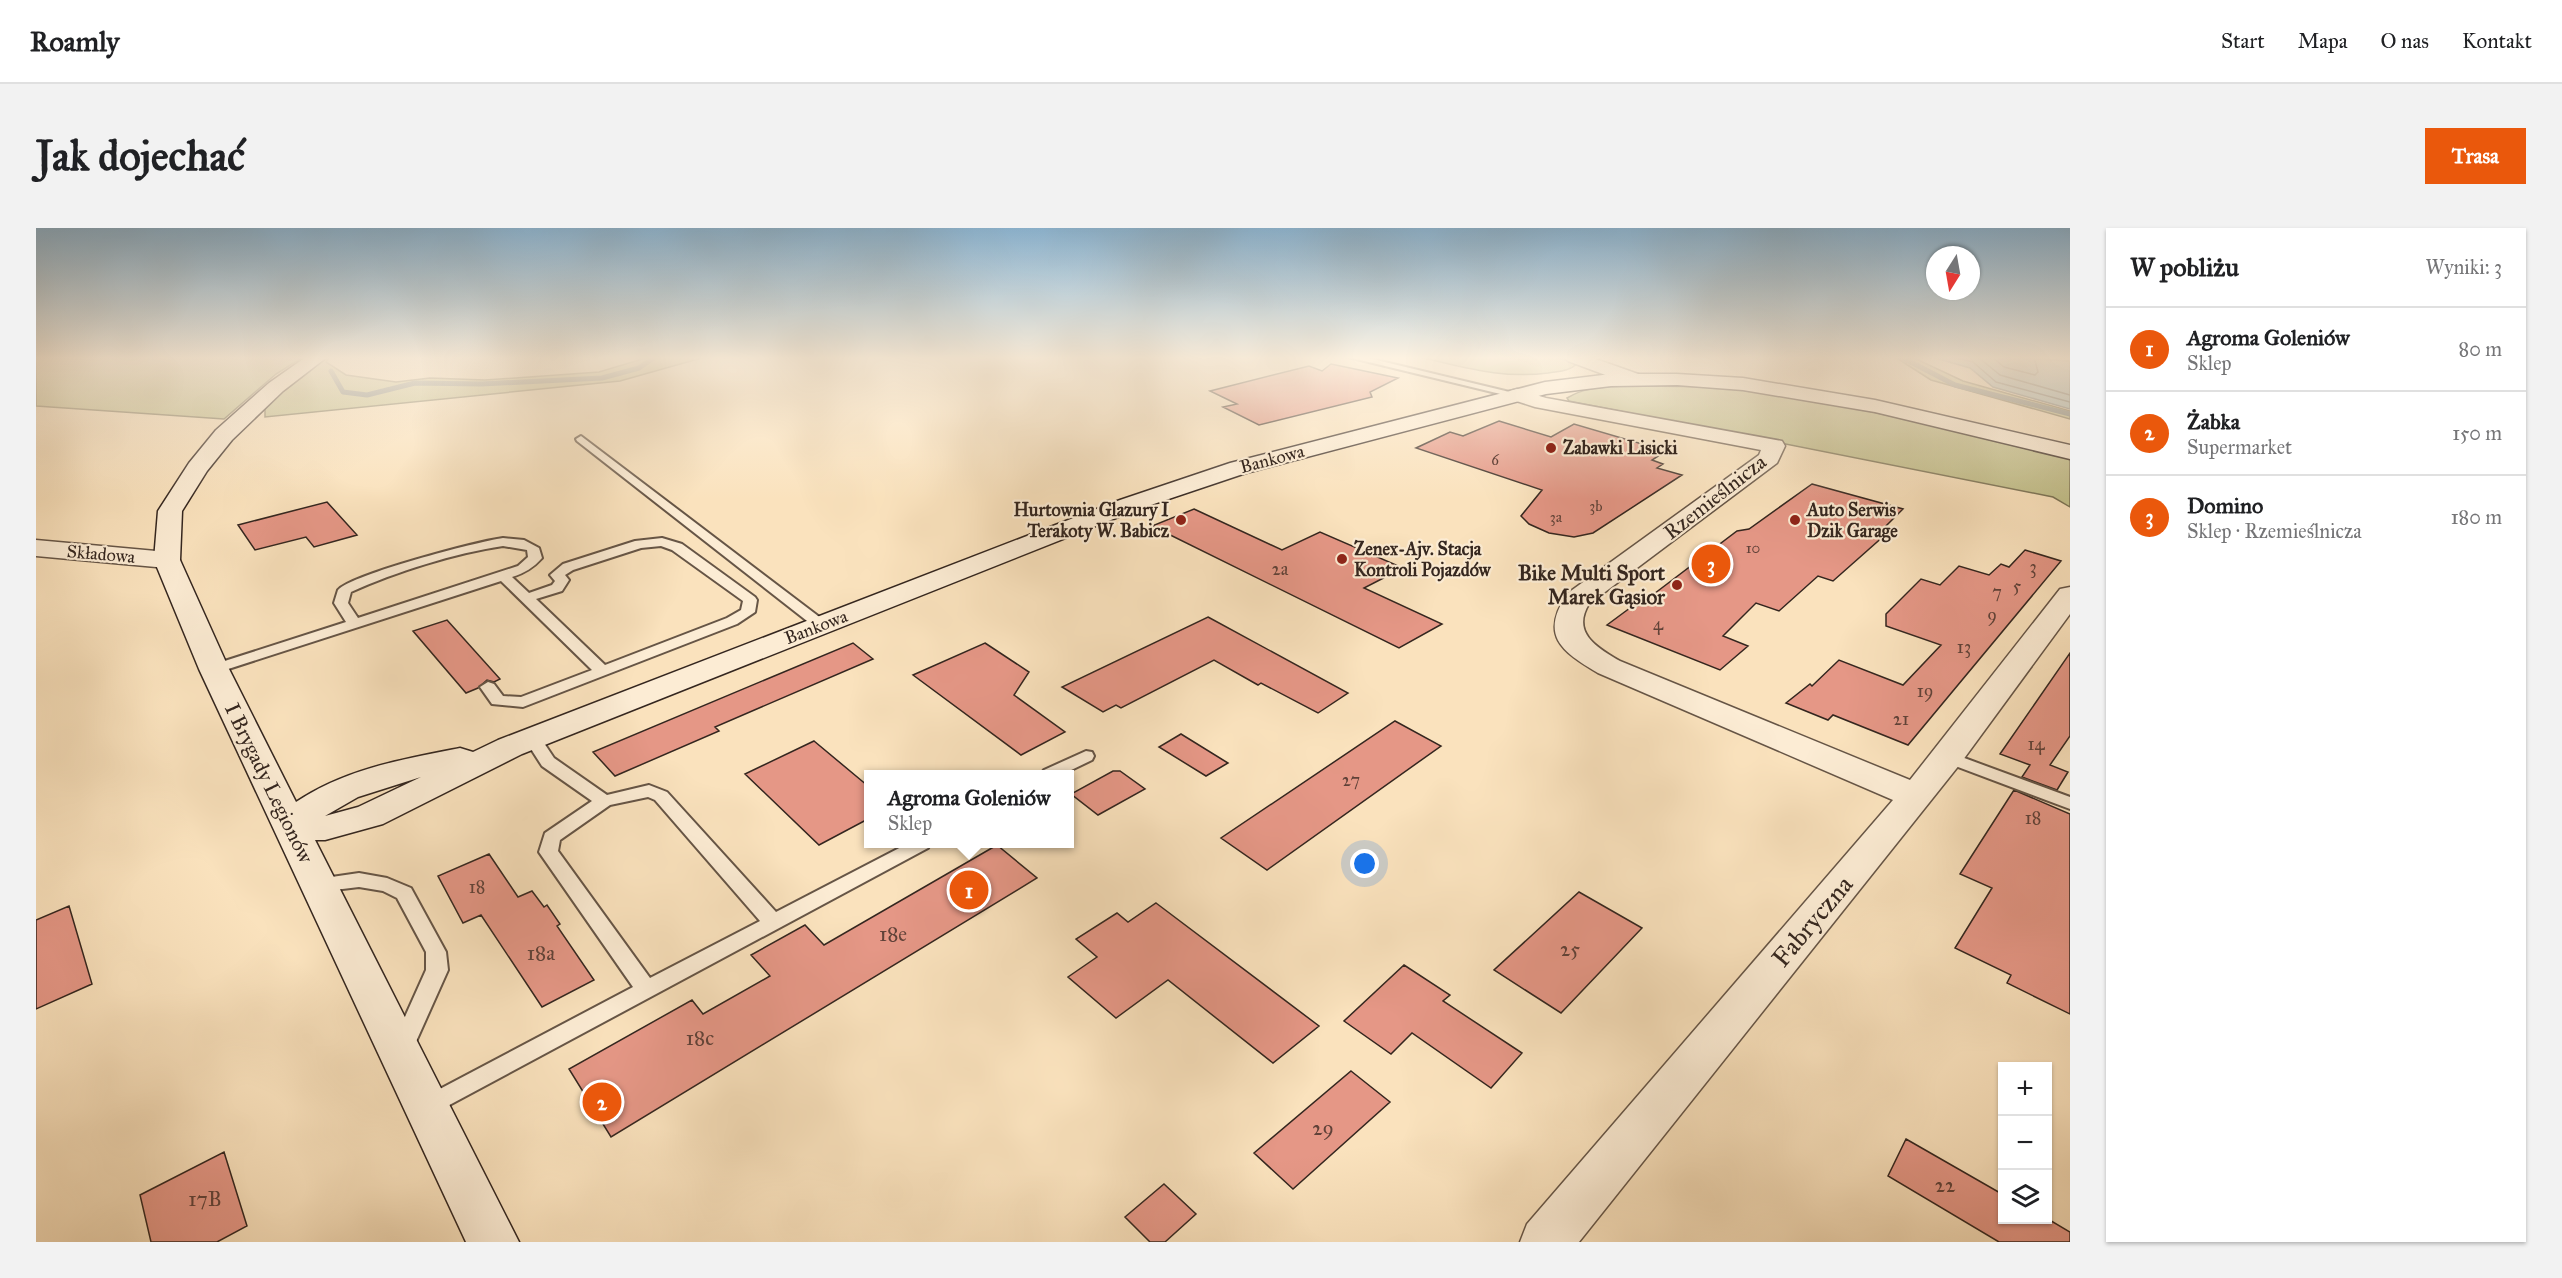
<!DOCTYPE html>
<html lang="pl">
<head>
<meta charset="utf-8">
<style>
  body { margin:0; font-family:"IM FELL Great Primer",serif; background:#f2f2f2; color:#202124 }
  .controls { position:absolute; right:18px; bottom:18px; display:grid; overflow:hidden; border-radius:0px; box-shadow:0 2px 4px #0004 }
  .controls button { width:54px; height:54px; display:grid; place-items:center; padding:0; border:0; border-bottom:2px solid #e0e0e0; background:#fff; color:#202124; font:30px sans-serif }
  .compass { position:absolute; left:1890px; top:18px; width:54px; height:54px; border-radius:50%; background:#fff; box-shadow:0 2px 4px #0004; rotate:191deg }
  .you { position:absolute; left:1329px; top:636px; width:21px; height:21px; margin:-15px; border:4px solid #fff; border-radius:50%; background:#1a73e8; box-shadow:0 0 0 9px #1a73e833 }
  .badge { display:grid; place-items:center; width:39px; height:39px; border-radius:50%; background:#ea580c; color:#fff; font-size:20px; font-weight:700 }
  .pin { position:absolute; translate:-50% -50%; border:3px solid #fff; box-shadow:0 2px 6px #0006 }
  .popup { position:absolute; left:828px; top:542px; width:210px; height:78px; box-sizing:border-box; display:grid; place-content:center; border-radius:0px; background:#fff; filter:drop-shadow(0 2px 4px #0005); font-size:20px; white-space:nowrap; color:#757577 }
  .popup b { font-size:22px; color:#202124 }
  .popup::after { content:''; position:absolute; left:50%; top:100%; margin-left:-12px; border:12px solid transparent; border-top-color:#fff }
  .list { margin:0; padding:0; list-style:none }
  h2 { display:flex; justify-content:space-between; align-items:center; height:78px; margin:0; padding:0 24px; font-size:26px }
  h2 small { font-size:20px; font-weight:400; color:#757577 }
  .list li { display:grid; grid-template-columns:39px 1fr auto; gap:18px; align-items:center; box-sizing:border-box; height:84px; padding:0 24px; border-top:2px solid #e0e0e0 }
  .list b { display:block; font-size:22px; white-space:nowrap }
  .list p { margin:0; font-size:20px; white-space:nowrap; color:#757577 }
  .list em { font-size:20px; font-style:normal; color:#757577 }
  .icon { flex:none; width:33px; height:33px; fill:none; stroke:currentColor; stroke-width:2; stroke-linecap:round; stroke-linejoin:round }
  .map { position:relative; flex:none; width:2034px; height:1014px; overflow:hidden; border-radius:0px }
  header { display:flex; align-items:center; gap:36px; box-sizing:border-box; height:84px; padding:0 30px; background:#fff; border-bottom:2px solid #e0e0e0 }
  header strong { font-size:28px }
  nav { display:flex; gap:33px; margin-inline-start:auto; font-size:21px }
  .intro { display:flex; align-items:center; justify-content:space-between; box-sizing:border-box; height:144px; padding:0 36px }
  h1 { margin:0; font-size:42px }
  .button { padding:15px 27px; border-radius:0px; background:#ea580c; color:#fff; font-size:21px; font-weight:700 }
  main { display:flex; gap:36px; padding:0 36px }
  aside { flex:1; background:#fff; border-radius:0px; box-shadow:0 2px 4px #0004 }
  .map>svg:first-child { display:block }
  .green { fill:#c4c28d; stroke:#7c7456; stroke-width:1.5 }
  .water { fill:#a2bbbb; stroke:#767f7d; stroke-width:1.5 }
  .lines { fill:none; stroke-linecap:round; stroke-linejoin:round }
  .shore { stroke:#6b706d; stroke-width:1.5 }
  .stream { stroke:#767f7d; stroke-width:5 }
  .building { fill:#e59786; stroke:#34261f; stroke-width:1.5 }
  .lane-casing { stroke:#665546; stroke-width:4 }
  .street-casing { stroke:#665546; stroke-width:3 }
  .secondary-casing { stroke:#34261f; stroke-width:3 }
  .lane { fill:#fcecd4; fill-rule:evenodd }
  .street { fill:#fcecd4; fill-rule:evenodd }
  .secondary { fill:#fcecd4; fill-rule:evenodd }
  .poi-dot { fill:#8f2418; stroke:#fcecd4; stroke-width:2 }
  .labels { text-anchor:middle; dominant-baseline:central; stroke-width:4.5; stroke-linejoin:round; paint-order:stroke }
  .far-number-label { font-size:15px; fill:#604239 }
  .far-poi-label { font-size:18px; font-weight:bold; fill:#34261f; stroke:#fcecd4; text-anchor:start }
  .far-street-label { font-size:18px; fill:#34261f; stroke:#fcecd4 }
  .number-label { font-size:18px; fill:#604239 }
  .street-label { font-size:21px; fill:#34261f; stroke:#fcecd4 }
  .poi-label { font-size:21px; font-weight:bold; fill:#34261f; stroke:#fcecd4; text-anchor:end }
  .near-number-label { font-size:21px; fill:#604239 }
  .near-street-label { font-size:26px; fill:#34261f; stroke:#fcecd4 }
</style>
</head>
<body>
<header>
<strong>Roamly</strong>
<nav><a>Start</a><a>Mapa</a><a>O nas</a><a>Kontakt</a></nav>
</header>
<div class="intro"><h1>Jak dojechać</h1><a class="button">Trasa</a></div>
<main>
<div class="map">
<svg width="2034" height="1014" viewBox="0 0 2034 1014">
  <rect width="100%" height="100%" fill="#fae2bd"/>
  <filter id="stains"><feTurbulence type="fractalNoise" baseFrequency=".00333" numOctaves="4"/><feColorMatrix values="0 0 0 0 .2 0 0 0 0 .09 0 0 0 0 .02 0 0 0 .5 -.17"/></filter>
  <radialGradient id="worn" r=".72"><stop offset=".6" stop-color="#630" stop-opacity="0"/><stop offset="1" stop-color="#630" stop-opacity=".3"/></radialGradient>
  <!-- green -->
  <path class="green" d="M 0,129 L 277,129 L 285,134 L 294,129 L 290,134 L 310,147 L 360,154 L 394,150 L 449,152 L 563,144 L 613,129 L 669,129 L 584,153 L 229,189 L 229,177 L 280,137 L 267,129 L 240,146 L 188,191 L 0,178 Z
    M 1383,129 L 1518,129 L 1542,135 C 1532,144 1524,143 1512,145 C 1464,151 1429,139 1383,129 Z
    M 1859,129 L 1876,129 L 1927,153 L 2034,183 L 2034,191 L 1895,152 Z
    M 1589,158 C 1631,158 1672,158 1713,163 C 1821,175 1928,207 2034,231 L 2034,279 L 2017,269 L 1533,173 L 1531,170 C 1549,159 1568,159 1589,158 Z"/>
  <!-- water -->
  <path class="water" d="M 1896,129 L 1974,129 L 2034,133 L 2034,181 L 1957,159 L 1934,140 Z"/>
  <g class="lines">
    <!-- shore -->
    <path class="shore" d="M 1918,129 L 1937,134 L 1960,154 L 2034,174
      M 1942,129 L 1964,147 L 2034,167
      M 1956,129 L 1968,139 L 1999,147 L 2002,144 L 1998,129"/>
    <!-- stream -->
    <path class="stream" d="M 1865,129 L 1919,157 L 2034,186
      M 295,143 L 307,164 L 331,167 L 379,155 L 445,156 L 566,150 L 603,140 L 619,129"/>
  </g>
  <!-- building -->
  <path class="building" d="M 1295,136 L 1362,150 L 1334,164 L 1336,169 L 1223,197 L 1187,179 L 1201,176 L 1174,163 L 1273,138 L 1286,143 Z
    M 1463,193 L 1515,209 L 1538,196 L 1630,223 L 1616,232 L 1627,236 L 1621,240 L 1646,247 L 1557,305 L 1538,309 L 1513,305 L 1493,296 L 1485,288 L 1506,262 L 1380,220 L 1414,204 L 1427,208 Z
    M 1776,256 L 1867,281 L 1844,304 L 1850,306 L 1797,353 L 1782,348 L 1743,383 L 1720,375 L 1687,408 L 1712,418 L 1684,442 L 1571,397 L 1598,377 L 1602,378 L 1701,303 L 1713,301 Z
    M 291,274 L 321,307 L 278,319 L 270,309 L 219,322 L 202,297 Z
    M 1158,281 L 1246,322 L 1284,304 L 1367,340 L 1328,360 L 1406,396 L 1363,420 L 1116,298 Z
    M 1989,322 L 2025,333 L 1872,517 L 1797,487 L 1792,492 L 1750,475 L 1774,456 L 1776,458 L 1803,432 L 1867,457 L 1905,417 L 1850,398 L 1850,386 L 1885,351 L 1904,357 L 1923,338 L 1953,347 L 1965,336 L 1973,339 Z
    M 1172,389 L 1312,465 L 1282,485 L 1225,455 L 1222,457 L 1178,432 L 1085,480 L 1080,477 L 1067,484 L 1026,459 Z
    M 411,392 L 464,451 L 458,454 L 451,452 L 442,460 L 430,465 L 377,403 Z
    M 817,415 L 837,431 L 679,499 L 683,503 L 579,548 L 557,524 Z
    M 949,415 L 993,444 L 978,467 L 1029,504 L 985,527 L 877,447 Z
    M 2034,425 L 2034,508 L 2014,537 L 2032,544 L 2021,562 L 1986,549 L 1994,537 L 1964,526 Z
    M 1359,493 L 1405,518 L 1231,642 L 1185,610 Z
    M 1145,506 L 1192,535 L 1170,548 L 1123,519 Z
    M 778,513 L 832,558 L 832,591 L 783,617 L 709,546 Z
    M 1077,543 L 1084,543 L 1109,561 L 1062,587 L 1035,566 Z
    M 1978,562 L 2034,586 L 2034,786 L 1971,755 L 1975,747 L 1919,720 L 1956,660 L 1924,646 Z
    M 961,617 L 1001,650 L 575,909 L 533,841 L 656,772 L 667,786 L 734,748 L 715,727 L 769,697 L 788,717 Z
    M 453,626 L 482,669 L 496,663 L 508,679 L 511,677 L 524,696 L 521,698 L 558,752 L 506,779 L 445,687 L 427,695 L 402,648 Z
    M 1543,664 L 1606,700 L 1525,785 L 1458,742 Z
    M 1120,675 L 1283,798 L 1237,835 L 1132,752 L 1080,790 L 1032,749 L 1061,729 L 1040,711 L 1081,685 L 1092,694 Z
    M 33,678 L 56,756 L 0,781 L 0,692 Z
    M 1368,737 L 1414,767 L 1407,773 L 1486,825 L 1455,860 L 1376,805 L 1355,826 L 1308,793 Z
    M 1315,843 L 1354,874 L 1257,961 L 1218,925 Z
    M 1870,911 L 1966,966 L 1966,992 L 2012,991 L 2034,1004 L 2034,1014 L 1963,1014 L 1852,948 Z
    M 188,924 L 211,998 L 181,1014 L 115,1014 L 104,967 Z
    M 1128,956 L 1160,986 L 1129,1014 L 1114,1014 L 1089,989 Z"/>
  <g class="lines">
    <!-- lane casing -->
    <g class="lane-casing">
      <path id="lane" d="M 1312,129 L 1328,129 L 1486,167 L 1481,170 Z
        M 545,208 L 790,394 L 792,397 L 790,400 L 780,400 L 541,213 L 540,211 Z
        M 467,310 L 488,312 L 503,320 L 506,330 C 497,340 489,345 476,349 L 493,365 L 516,357 L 519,353 L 514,347 L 527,336 L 599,313 L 626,310 L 646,316 L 719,369 L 721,372 L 719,384 L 701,396 L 487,479 L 456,476 L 444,459 L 452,454 L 458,456 L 467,468 L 485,469 L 556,442 L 465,353 L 183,444 L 178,446 L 170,441 L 173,438 L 310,394 L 298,375 L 302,362 C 317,346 440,314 467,310 ZM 467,318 L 491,322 L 492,329 L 482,338 L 322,390 L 312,375 L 315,364 C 359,344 419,325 467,318 ZM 625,318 L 636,322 L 707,373 L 705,382 L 691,390 L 569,437 L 500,371 L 526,363 L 533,352 L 529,347 L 537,342 L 605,320 Z
        M 496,505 L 502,506 L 518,530 L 571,567 L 613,557 L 631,564 L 740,684 L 871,616 L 894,616 L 892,620 L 391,889 L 383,886 L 379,879 L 383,872 L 597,759 L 503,624 L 509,605 L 556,573 L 506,538 L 488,510 ZM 612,569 L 619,572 L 724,693 L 614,750 L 522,623 L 524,612 L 574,577 Z
        M 1050,523 L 1056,524 L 1058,528 L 1056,532 L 1027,546 L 1005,546 L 1008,542 Z
        M 1912,524 L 2034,569 L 2034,581 L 1906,533 L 1904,529 L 1906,525 Z
        M 323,645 L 351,650 L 375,660 L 410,724 L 412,742 L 374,827 L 366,829 L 358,827 L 355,820 L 390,742 L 390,724 L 361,670 L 347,663 L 323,659 L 282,664 L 275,662 L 272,657 L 275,652 Z"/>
    </g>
    <!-- street casing -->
    <g class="street-casing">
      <path id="street" d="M 1529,129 L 1554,129 L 1605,147 L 1608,151 L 1605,155 L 1591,155 L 1532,133 Z
        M 1481,161 L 1510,170 L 1746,213 L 1749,218 L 1741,235 L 1553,376 C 1535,405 1562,420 1584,433 L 1874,552 L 2024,361 L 2034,359 L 2034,386 L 1924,536 L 1543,1014 L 1484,1014 L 1491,996 L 1857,572 L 1562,445 C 1525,423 1503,407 1532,365 L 1723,227 L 1725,222 L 1499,179 L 1474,171 L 1471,167 L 1474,163 Z
        M 0,312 L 131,324 L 140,326 L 144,332 L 140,338 L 131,340 L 0,328 Z"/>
    </g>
    <!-- secondary casing -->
    <g class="secondary-casing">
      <path id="secondary" d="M 270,129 L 291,129 L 247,163 L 196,212 L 171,243 L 146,283 L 144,332 L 193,441 L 260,574 C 309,541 367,531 424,520 L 437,524 L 462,512 L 1084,272 L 1194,235 L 1509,154 L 1575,146 L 1641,146 L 1707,150 L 1839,172 L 2034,217 L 2034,231 L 1839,184 L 1707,162 L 1641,157 L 1575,158 L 1510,166 L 1210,245 L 1100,282 L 486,526 L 347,596 L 289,612 L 279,612 L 483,1014 L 430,1014 L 163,441 L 118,332 L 122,283 L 153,235 L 180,202 L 233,155 ZM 385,549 L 322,579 L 289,588 L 322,569 Z"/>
    </g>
    <!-- lane -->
    <use href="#lane" class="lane"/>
    <!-- street -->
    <use href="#street" class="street"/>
    <!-- secondary -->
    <use href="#secondary" class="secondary"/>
  </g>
  <!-- sky -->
  <linearGradient id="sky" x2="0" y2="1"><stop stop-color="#8cb7d6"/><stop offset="0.48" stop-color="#fdf2e1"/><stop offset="1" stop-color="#fdf2e1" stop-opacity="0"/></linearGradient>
  <rect width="2034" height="271" fill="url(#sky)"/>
  <!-- markers -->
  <g class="poi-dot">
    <circle cx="1515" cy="220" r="6"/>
    <circle cx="1145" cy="292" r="6"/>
    <circle cx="1759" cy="292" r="6"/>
    <circle cx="1306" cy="331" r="6"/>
    <circle cx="1641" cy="357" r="6"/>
  </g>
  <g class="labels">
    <!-- far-number labels -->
    <g class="far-number-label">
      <text x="1459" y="232">6</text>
      <text x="1560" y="278">3b</text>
      <text x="1520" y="289">3a</text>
      <text x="1717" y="320">10</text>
    </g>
    <!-- far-poi labels -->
    <g class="far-poi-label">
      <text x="1527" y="220">Zabawki Lisicki</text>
      <text x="1133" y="282" text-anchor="end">Hurtownia Glazury I<tspan x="1133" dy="21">Terakoty W. Babicz</tspan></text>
      <text x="1771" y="282">Auto Serwis<tspan x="1771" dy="21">Dzik Garage</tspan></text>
      <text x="1318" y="321">Zenex-Ajv. Stacja<tspan x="1318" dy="21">Kontroli Pojazdów</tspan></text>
    </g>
    <!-- far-street labels -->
    <g class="far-street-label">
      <text transform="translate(1236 231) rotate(-15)">Bankowa</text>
      <text transform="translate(65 326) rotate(5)">Składowa</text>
      <text transform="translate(780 399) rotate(-21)">Bankowa</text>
    </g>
    <!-- number labels -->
    <g class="number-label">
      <text x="1997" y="339">3</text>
      <text x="1244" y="341">2a</text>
      <text x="1981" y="358">5</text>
      <text x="1961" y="364">7</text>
      <text x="1956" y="387">9</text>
      <text x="1622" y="396">4</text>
      <text x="1928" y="419">13</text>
      <text x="1889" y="463">19</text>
      <text x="1865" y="491">21</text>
      <text x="2000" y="516">14</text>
      <text x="1315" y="552">27</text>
      <text x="1997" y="590">18</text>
      <text x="441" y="659">18</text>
    </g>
    <!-- street labels -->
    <g class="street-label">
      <text transform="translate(1679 269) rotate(-38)">Rzemieślnicza</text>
      <text transform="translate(233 555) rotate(64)">I Brygady Legionów</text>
    </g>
    <!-- poi labels -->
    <g class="poi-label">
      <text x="1629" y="345">Bike Multi Sport<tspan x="1629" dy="24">Marek Gąsior</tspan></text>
    </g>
    <!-- near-number labels -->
    <g class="near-number-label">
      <text x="857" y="706">18e</text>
      <text x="1534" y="721">25</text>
      <text x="505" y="725">18a</text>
      <text x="664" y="810">18c</text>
      <text x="1287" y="900">29</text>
      <text x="1909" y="957">22</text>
      <text x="169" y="971">17B</text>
    </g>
    <!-- near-street labels -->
    <g class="near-street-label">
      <text transform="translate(1776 693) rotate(-50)">Fabryczna</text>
    </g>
  </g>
  <rect width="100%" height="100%" filter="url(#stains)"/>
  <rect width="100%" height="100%" fill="url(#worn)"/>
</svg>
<div class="controls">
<button>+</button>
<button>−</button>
<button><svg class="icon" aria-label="layers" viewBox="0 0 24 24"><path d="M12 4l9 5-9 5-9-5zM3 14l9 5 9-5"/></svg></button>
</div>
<svg class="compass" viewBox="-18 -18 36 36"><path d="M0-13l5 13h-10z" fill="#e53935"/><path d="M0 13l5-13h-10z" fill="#757577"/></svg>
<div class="you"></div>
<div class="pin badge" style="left:933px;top:662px">1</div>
<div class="popup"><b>Agroma Goleniów</b>Sklep</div>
<div class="pin badge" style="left:566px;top:874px">2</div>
<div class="pin badge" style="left:1675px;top:336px">3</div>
</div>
<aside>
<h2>W pobliżu<small>Wyniki: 3</small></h2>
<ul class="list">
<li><span class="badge">1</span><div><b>Agroma Goleniów</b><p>Sklep</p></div><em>80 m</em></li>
<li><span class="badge">2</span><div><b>Żabka</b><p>Supermarket</p></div><em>150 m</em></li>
<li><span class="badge">3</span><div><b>Domino</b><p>Sklep · Rzemieślnicza</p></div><em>180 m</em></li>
</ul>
</aside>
</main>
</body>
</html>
